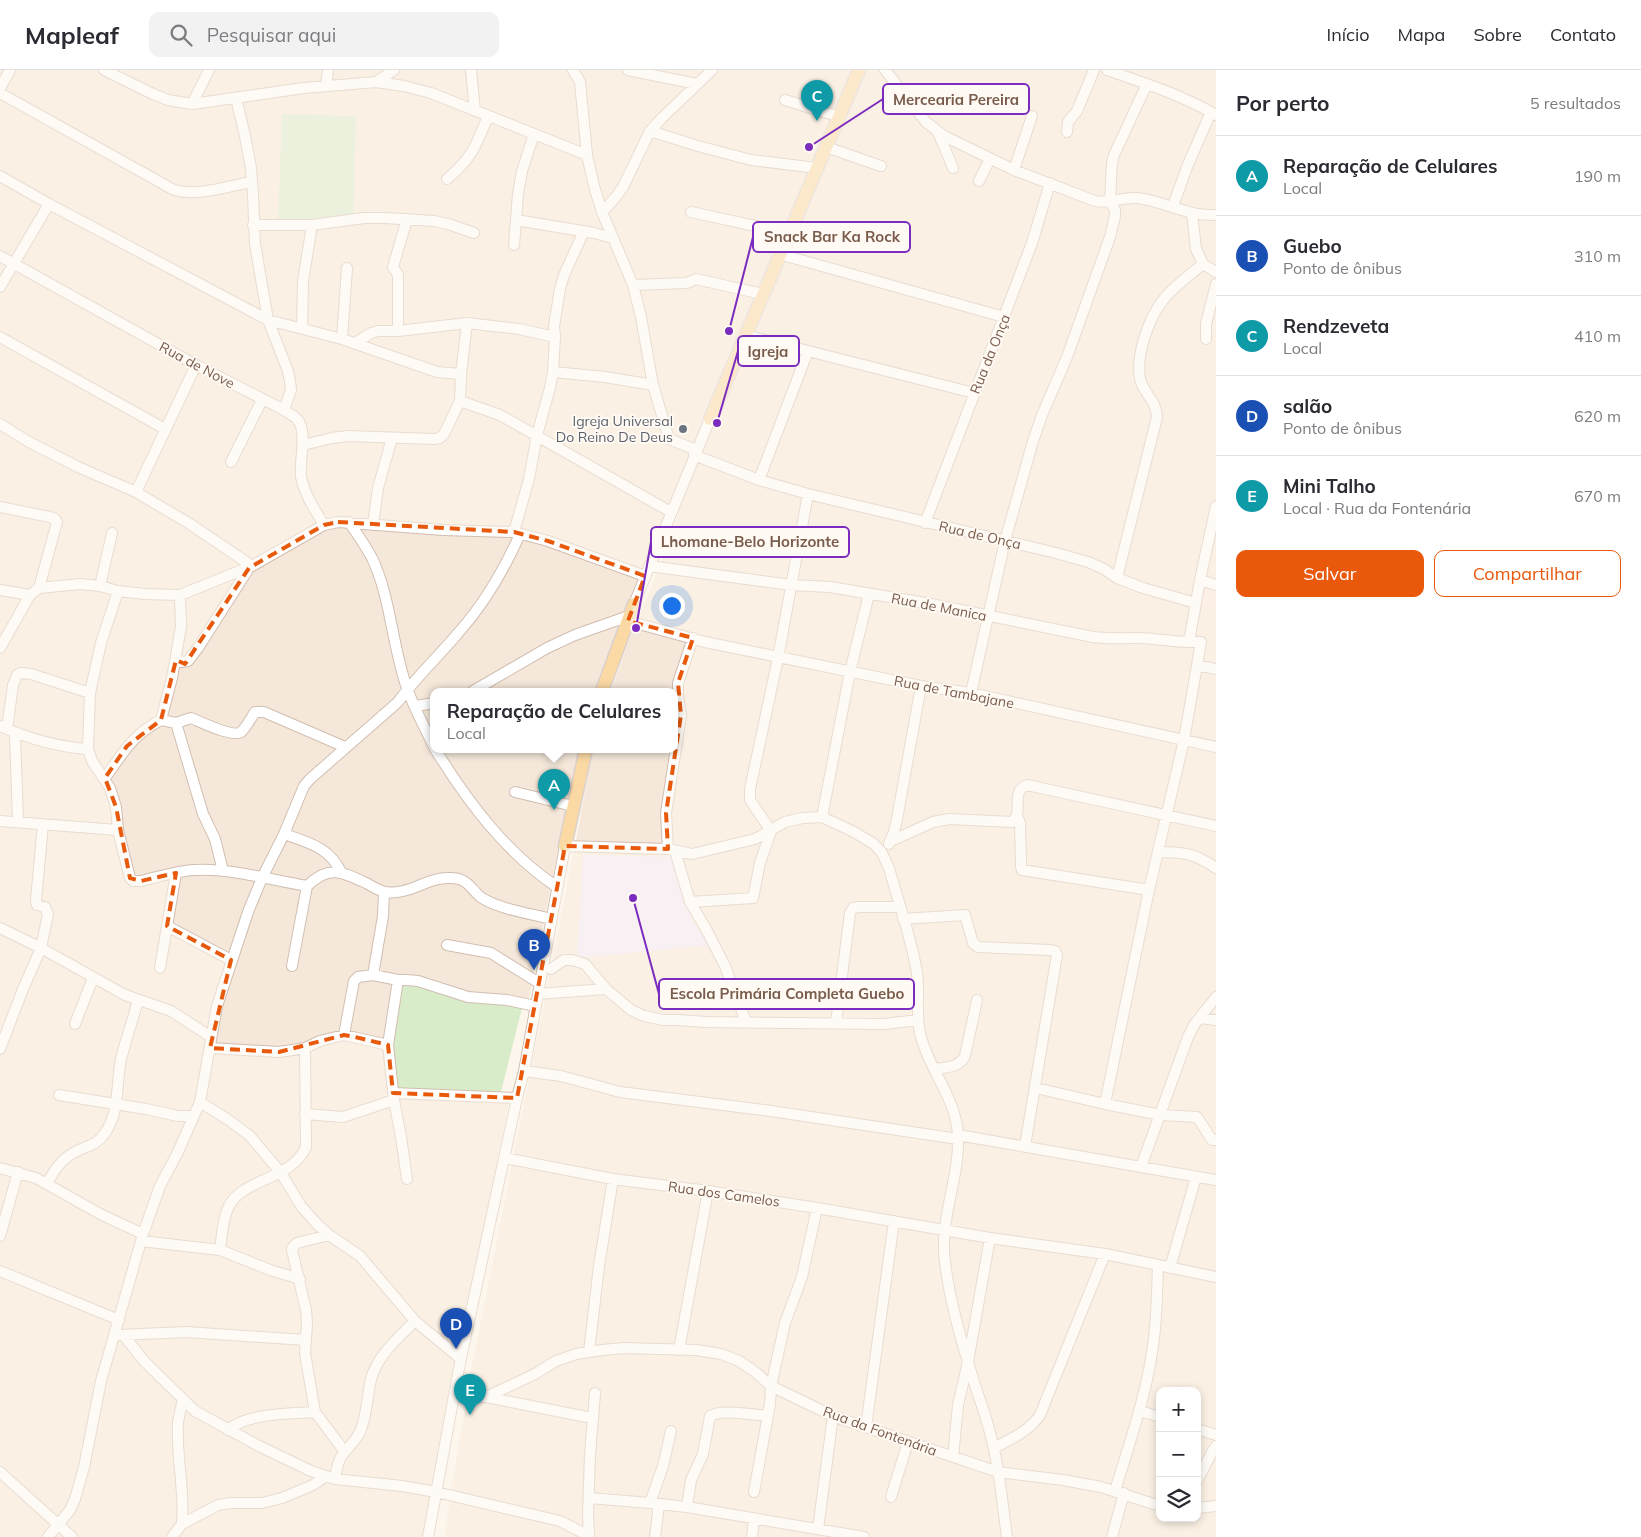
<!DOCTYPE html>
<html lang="pt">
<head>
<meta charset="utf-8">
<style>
  body { margin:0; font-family:Mulish,sans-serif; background:#f2f2f3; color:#2b2b33 }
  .controls { position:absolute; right:15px; bottom:15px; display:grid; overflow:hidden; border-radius:10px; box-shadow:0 2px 8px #0003 }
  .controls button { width:45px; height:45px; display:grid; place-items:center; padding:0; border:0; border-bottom:1px solid #e1e1e2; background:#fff; color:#2b2b33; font:25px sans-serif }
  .you { position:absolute; left:671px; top:535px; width:18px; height:18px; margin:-12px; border:4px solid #fff; border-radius:50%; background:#1a73e8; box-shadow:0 0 0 8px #1a73e833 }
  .badge { display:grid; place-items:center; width:32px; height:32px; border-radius:50%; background:#ea580c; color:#fff; font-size:16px; font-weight:700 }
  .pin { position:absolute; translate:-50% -41px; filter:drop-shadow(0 1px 2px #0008) }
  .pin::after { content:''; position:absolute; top:26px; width:18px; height:15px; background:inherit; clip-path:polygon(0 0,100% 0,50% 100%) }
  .popup { position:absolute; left:430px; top:618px; width:248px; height:65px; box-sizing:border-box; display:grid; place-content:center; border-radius:10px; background:#fff; filter:drop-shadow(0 1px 4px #0005); font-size:16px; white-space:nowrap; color:#7c7c81 }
  .popup b { font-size:19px; color:#2b2b33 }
  .popup::after { content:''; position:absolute; left:50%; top:100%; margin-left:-10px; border:10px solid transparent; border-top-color:#fff }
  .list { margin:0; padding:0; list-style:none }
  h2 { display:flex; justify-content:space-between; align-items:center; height:65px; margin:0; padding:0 20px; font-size:21px }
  h2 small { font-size:16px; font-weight:400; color:#7c7c81 }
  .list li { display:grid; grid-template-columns:32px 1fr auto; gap:15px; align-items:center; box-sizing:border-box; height:80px; padding:0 20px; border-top:1px solid #e1e1e2 }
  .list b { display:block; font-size:19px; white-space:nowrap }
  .list p { margin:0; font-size:16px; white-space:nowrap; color:#7c7c81 }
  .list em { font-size:16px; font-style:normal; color:#7c7c81 }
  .actions { display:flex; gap:10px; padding:15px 20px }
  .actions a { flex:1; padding:11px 0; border:1px solid #ea580c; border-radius:10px; text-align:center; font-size:18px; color:#ea580c }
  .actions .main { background:#ea580c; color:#fff }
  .icon { flex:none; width:28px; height:28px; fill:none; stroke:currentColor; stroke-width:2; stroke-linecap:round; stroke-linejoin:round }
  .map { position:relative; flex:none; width:1216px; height:1467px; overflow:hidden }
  header { display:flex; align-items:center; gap:30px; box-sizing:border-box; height:70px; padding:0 25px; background:#fff; border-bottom:1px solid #e1e1e2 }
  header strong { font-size:24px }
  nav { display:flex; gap:28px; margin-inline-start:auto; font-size:18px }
  .search { width:350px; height:45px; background:#f2f2f3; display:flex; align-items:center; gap:12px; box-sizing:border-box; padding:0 18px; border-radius:10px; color:#7c7c81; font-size:19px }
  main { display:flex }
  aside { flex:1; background:#fff }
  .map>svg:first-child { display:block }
  .residential { fill:#f5e8da; fill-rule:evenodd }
  .commercial { fill:#fde8e0 }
  .education { fill:#f3e8fa }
  .green { fill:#d8ecc9 }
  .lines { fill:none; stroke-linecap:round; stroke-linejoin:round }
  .minor-casing { stroke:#d1beb0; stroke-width:12 }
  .major-casing { stroke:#dad1cd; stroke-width:15 }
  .minor { stroke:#fff; stroke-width:10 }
  .major { stroke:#fbd9a5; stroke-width:12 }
  .marked { fill:none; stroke:#e8590c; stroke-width:4; stroke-dasharray:10 6; stroke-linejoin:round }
  .worship-dot { fill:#6b7280; stroke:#fffaf3; stroke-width:2 }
  .labels { text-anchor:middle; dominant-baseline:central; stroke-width:4; stroke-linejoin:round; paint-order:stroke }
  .street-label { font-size:14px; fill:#7a5c4d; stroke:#fffaf3 }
  .worship-label { font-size:14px; fill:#5b616d; stroke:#fffaf3; text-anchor:end }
  .leader { fill:none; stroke:#7b2cbf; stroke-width:2 }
  .callout-dot { fill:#7b2cbf; stroke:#fffaf3; stroke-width:2 }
  .callout { fill:#fffaf3; stroke:#7b2cbf; stroke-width:2 }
  .callout-label { font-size:15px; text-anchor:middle; font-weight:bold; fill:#7a5c4d }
</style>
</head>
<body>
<header>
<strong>Mapleaf</strong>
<div class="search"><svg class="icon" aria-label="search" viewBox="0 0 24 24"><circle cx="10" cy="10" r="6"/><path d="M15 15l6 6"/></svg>Pesquisar aqui</div>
<nav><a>Início</a><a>Mapa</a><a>Sobre</a><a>Contato</a></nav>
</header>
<main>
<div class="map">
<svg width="1216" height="1467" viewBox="0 0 1216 1467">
  <rect width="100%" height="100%" fill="#fdf6ec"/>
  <!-- residential -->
  <path class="residential" d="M 0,0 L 854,0 L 620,552 L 596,621 L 434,621 L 434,679 L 581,679 L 560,769 L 528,934 L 472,925 L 396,906 L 383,980 L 389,1024 L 509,1030 L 426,1467 L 0,1467 Z
    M 866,0 L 1216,0 L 1216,1467 L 444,1467 L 470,1307 L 576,771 L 593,679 L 674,679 L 674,621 L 611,621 L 634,556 L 648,526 L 713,348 ZM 1160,1321 L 1197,1321 L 1197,1448 L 1160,1448 Z"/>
  <!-- commercial -->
  <path class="commercial" d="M 1204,519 L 1216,521 L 1213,539 L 1200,536 Z"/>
  <!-- education -->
  <path class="education" d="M 583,785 L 672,787 L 694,854 L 712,875 L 577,888 Z"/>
  <!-- green -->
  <path class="green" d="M 282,44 L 356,46 L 353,155 L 278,153 Z
    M 403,911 L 523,934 L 500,1026 L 398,1021 L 391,975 Z"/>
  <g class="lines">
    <!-- minor casing -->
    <g class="minor-casing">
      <path id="minor" d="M 104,0 L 153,24 L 168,30 L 192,34 L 304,18 L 376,12 L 404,16 L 431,23 L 587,85 L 594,116 L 602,142 L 633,215 L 641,247 L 653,315 L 669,369 L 696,380
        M 471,0 L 475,41
        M 573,0 L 580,12 L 587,85
        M 628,0 L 697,14
        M 885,0 L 926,52 L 944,66 L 1014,100 L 1095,131 C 1109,134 1122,127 1137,128 C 1157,130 1174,139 1193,143 C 1200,145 1208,145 1216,145
        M 1107,0 C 1144,13 1182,25 1216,45
        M 376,12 L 394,0
        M 326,16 L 328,0
        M 0,18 L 10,0
        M 0,23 L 174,120 C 197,127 228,116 252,112
        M 236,28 L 245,66 L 251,98 L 253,124 L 255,174 L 268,250 L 288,301 L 290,311 L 291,320 L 284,340
        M 785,30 L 840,47
        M 192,34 L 209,0
        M 650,61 L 698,76 L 751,90 L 817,98
        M 938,62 L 953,98
        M 1067,62 L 1068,52 L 1077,41 L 1094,0
        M 826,77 L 881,96
        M 1014,100 L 1032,46
        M 0,106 L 49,134 L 268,250 L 342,269 L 437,302 L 461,304
        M 447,109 C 472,88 476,76 488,46
        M 979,111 L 990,89
        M 1173,136 L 1187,97 L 1211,42
        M 602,142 L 615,128 L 623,117 L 650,61 L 662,48 L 712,0
        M 691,142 L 788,163
        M 1192,143 L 1196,179 L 1203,194 L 1216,202
        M 516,150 L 594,163 L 613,168
        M 253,155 L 312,155 L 364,148 L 385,148 L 434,151 L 448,154 L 474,163
        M 790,159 L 845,171 L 873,173 L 898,172
        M 514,175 L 518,124 L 522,101 L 534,64
        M 779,184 L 1004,247
        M 0,186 L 196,295 L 284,340 C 288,343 294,346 297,349 C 308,361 299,391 301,406 C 304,424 315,440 324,455
        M 633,215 L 687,213 L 696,209 L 762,224
        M 0,217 L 49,134
        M 302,258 L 303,211 L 312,155
        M 398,261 L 398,205 L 393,197 L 407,149
        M 745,265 L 974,323
        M 0,267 L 165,359
        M 342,269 L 347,198
        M 1206,269 L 1206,254 L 1216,214
        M 355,273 L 371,263 L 378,261 L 398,261 L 467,253 L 519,259 L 555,267
        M 553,302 L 605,307 L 653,315
        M 460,331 L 500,345 L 671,442
        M 0,354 L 29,372 L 78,397 L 136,422 L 190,454 L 252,496
        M 303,375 L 332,368 L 348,366 L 434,369 L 440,368 L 444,364 L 460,331 L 461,304 L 467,253
        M 694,385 L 759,410 L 808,424 L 1056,483 L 1088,492 L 1104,499 L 1117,508 L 1143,518 L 1196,533
        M 231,392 L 262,330
        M 759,410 L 808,281
        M 136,422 L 196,295
        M 1216,436 L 1200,510 L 1216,515
        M 0,437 L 50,447 L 55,449 L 57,452 L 39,518 L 30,525 L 0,578
        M 349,452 C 357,464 365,475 372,488 C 391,528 392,576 407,618 C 413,636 425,658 434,677
        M 925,453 L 1032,173 L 1050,113
        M 373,455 L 378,418 L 392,368
        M 514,462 L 529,409 L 537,365 L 550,318 L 553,302 L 555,267 L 554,256 L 560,219 L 564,205 L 584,161
        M 649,496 L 791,515 L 830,517 L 931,534 L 1093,567 C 1108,569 1122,568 1137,568 C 1155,568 1172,572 1189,572 L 1200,510
        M 1117,508 L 1157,347 C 1157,331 1143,323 1140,309 C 1136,284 1148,250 1163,230 C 1174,216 1190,205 1203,194
        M 100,516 L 112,463
        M 39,518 L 80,514 L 100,516 L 118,521 L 145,524 L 180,525 L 252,496 L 324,455 L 338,452 L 443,460 L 514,462 L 548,471 L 645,506
        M 0,520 L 30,525
        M 118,521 L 101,573 L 90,623 L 88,679 L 92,691 L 110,718 L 116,737 L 118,760 L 130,808 L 133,811 L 141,811 C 158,807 176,801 194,800 C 232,798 270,810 307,816 C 329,794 343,802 368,814 C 373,817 380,821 385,822 C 412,826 430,803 459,809 C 470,812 474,823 482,828 C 499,839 532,844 551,849
        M 634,534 L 710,349
        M 628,551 L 705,572 L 921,616 L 971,623 L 1216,677
        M 176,590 L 181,592 L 188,591 L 198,578 L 249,498
        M 1197,595 L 1216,599
        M 473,621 L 547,578 L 575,565 L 626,547 L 629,547
        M 971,623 L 1005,471 L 1033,371 L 1042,345 L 1067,287 L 1110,167 L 1115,146 L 1115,140 L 1110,132 L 1112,93 L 1114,85 L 1147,14
        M 416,636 L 434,633
        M 161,650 L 172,608 L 181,557 L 180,525
        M 176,653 L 203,744 L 215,769 L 223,801
        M 0,656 C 27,668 59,677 88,679
        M 7,659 L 13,615 L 17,605 L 21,603 L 31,604 L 90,623
        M 15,663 L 18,752
        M 435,679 C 468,732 505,782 557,817
        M 105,708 C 123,683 132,665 161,650 L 176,653 L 191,648 C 199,651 233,668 241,662 C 246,658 251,648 255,642 L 264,642 L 345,677
        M 515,722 L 573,736
        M 1017,746 L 1020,753 L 1021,797 L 1022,800 L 1149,820
        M 822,747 L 850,602 L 869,524
        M 0,751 L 118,760
        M 284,764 C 309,773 329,777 341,802
        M 891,771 L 933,752 L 949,749 L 1012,752 C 1025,742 1009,722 1027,715 L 1216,756
        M 889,774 L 894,762 L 897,749 L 921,616
        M 668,779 L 666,743 L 681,645 L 678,627 L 678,613 L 693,568
        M 675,781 L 690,832 L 706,859 L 725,896 L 746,952
        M 1158,782 C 1184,782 1194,783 1216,798
        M 690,832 L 753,828 L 760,793 L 771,761 L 750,730 L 750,719 L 778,588 L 808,424
        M 903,849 L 965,845 L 973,873 L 978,877 L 1049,880 L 1055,881 L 1057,885 L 1025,1076
        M 167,856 L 231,890
        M 0,858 L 41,878 L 125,925 L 171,941 L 211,967
        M 447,875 L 491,883 L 539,913
        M 292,896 L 307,816
        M 160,898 L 176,803
        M 551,899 L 564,890 L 572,890 L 585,894 L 606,919 L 631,940 L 644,946 L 663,950 L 678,950 L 706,952 L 884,954 L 918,950
        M 373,905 L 383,846 L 384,822
        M 398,910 L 388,975 L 394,1030 L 401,1067 L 407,1109
        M 538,924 L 606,919
        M 1200,948 L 1216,950
        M 836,953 L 850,843 L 853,838 L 859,837 L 900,837
        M 75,954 L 93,908
        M 344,965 L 354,911 L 358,907 L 373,905 L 398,910 L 406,910 L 418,911 L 468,927 L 507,930 L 535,936
        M 210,978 L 279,982 L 305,978 L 320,971 L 344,965 L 388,975
        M 0,979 L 23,919 L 41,878 L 48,844 L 45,837 L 37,835 L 36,830 L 43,754
        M 934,999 C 946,997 959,998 965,986 L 977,930
        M 524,1001 L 561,1006 L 620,1022 L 771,1041 L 958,1069
        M 1036,1018 L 1105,1034 L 1161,1045 L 1197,1047 L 1212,1070 L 1216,1070
        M 393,1023 L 517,1028
        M 59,1025 L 146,1039 L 178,1046 L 193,1046
        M 200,1032 L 230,1051 L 250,1066 L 281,1103 L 301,1136 L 316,1153 L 329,1165 L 360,1186 L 415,1251 L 461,1289
        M 1105,1034 L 1149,820 L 1184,670 L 1201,572 L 1189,572
        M 305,1044 L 343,1047 L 394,1030
        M 958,1065 L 1216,1110
        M 505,1088 L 613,1109 L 708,1121 L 817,1138 L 990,1168 L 1105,1184 L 1216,1207
        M 1141,1097 L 1188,967 L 1194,955 L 1216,927
        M 0,1098 L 36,1108 L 102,1145 L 143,1164
        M 47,1114 C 54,1100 62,1088 77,1081 C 89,1075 97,1075 105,1063 C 120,1042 116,1013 121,989 C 126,969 133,950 138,930
        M 0,1166 L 18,1102
        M 141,1171 L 220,1180 L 270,1200 L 300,1209
        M 220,1180 C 222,1167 222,1151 228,1138 C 241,1108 291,1111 306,1077 L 305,978
        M 1170,1198 L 1196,1107
        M 0,1201 L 119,1250
        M 119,1265 L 186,1262 L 305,1270
        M 124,1266 L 145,1292 L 195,1341 L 259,1376 L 311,1401 L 335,1409 L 402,1416 L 436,1422 L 560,1451 L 589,1466
        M 679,1280 L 708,1121
        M 589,1282 L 599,1196 L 613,1109
        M 454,1325 L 486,1327 L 535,1304 L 556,1291 L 576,1284 L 602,1280 L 624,1278 L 696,1280 L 721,1284 L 739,1291 L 754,1301 L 771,1316 L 833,1346 L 998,1402 L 1063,1410 L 1101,1417 L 1160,1436
        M 486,1327 L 592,1348
        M 1140,1341 L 1160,1347
        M 315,1342 L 345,1382
        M 866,1357 L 894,1151
        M 1197,1359 L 1216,1365
        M 228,1360 C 247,1343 290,1344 315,1342 L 305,1283 L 307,1253 L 306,1240 L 292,1180 L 292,1178 L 297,1173 L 329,1165
        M 994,1378 C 1011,1369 1029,1361 1040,1345 L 1105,1184
        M 953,1387 L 958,1335 L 968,1292 L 990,1168
        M 0,1402 L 72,1467
        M 335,1409 C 336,1402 337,1394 341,1387 C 347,1378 355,1372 360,1362 C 367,1346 367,1326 371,1309 C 377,1286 399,1267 415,1251
        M 1197,1411 L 1212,1382 L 1216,1376
        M 1115,1421 C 1130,1371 1148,1321 1154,1268 C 1157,1244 1157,1220 1158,1196
        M 754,1422 L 770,1334 L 771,1316 L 785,1253 L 802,1207 L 817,1138
        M 891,1427 L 908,1372
        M 589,1428 L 650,1433 L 687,1437 L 864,1467
        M 650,1433 L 663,1396 L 671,1361
        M 687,1437 L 691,1410 L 703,1384 L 710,1346 C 725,1338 750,1346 767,1345
        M 1197,1438 L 1216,1436
        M 182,1454 C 185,1420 176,1387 178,1353 C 179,1345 181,1338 183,1330
        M 818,1459 L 833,1346
        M 48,1467 L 70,1440 L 75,1429 L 84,1397 L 101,1311 L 143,1164 L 160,1116 L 177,1084 L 200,1032 L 217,936 L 248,842 L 262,808 L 284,764 L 304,716 L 310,709 L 398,632 C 416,607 439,586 459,562 C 485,533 504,500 520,464
        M 172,1467 L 182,1454 L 218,1435 L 231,1433 L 262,1433 L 282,1428 L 313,1415 L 326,1406
        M 428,1467 L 460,1293 L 517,1028 L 524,1001 L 565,776 L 668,779 L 692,784 L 755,769 L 785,752 L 803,748 L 822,747 L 854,762 L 874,774 L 882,783 L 889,798 C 898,831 912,870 917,903 C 920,925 915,946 921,967 C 930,1001 956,1028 958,1065 C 960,1108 939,1149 945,1192 C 950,1233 962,1273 974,1312 C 979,1328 985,1343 989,1359 C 999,1394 1002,1431 1007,1467
        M 589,1467 L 588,1444 L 590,1385 L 595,1323
        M 655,1467 L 659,1434
        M 752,1467 L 754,1448
        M 1112,1467 L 1124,1423"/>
    </g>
    <!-- major casing -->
    <g class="major-casing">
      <path id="major" d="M 710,349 L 859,0
        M 602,621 L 634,534
        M 565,776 L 586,679"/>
    </g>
    <!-- minor -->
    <use href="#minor" class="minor"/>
    <!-- major -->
    <use href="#major" class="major"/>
  </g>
  <!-- marked area -->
  <path d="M0 0H1216V1467H0ZM 338,452 L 514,462 L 548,471 L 645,506 L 628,551 L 693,568 L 678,613 L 681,645 L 666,743 L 668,779 L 565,776 L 517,1028 L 393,1023 L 388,975 L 355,967 L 344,965 L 279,982 L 210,978 L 231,890 L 167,856 L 176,803 L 141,811 L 130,808 L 116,737 L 105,708 L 127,676 L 161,650 L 176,590 L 185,594 L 249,498 L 324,455 Z" fill="#fdf6ec" fill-opacity=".55" fill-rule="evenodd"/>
  <path class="marked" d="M 338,452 L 514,462 L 548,471 L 645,506 L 628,551 L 693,568 L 678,613 L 681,645 L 666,743 L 668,779 L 565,776 L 517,1028 L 393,1023 L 388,975 L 355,967 L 344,965 L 279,982 L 210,978 L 231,890 L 167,856 L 176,803 L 141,811 L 130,808 L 116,737 L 105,708 L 127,676 L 161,650 L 176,590 L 185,594 L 249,498 L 324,455 Z"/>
  <!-- markers -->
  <circle class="worship-dot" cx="683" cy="359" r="5"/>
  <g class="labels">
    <!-- street labels -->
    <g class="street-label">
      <text transform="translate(990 284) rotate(-68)">Rua da Onça</text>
      <text transform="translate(197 295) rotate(28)">Rua de Nove</text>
      <text transform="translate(980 465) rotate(13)">Rua de Onça</text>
      <text transform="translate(939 537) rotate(11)">Rua de Manica</text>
      <text transform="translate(954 622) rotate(11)">Rua de Tambajane</text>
      <text transform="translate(724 1124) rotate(8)">Rua dos Camelos</text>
      <text transform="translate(880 1361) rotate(20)">Rua da Fontenária</text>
    </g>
    <!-- worship labels -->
    <g class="worship-label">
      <text x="673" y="351">Igreja Universal<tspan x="673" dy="16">Do Reino De Deus</tspan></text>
    </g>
  </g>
  <!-- callouts -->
  <path class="leader" d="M809 77L883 29M729 261L753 167M717 353L738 281M636 558L651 472M633 828L659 924"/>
  <g class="callout-dot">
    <circle cx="809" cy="77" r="5"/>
    <circle cx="729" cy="261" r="5"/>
    <circle cx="717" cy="353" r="5"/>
    <circle cx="636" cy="558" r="5"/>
    <circle cx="633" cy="828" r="5"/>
  </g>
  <g class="callout">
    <rect x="883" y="14" width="146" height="30" rx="5"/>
    <rect x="753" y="152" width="157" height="30" rx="5"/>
    <rect x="738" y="266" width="61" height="30" rx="5"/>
    <rect x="651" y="457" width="198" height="30" rx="5"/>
    <rect x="659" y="909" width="255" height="30" rx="5"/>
  </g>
  <g class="callout-label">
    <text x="956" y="35">Mercearia Pereira</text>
    <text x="832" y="172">Snack Bar Ka Rock</text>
    <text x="768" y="287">Igreja</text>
    <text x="750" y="477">Lhomane-Belo Horizonte</text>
    <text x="787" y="929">Escola Primária Completa Guebo</text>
  </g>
</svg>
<div class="controls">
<button>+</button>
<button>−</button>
<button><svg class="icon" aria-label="layers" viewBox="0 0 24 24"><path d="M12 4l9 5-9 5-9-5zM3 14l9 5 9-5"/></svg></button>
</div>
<div class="you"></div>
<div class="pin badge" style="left:554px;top:740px;background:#0f9aa8">A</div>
<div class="popup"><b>Reparação de Celulares</b>Local</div>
<div class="pin badge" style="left:534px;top:900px;background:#1a4fb4">B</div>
<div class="pin badge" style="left:817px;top:51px;background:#0f9aa8">C</div>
<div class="pin badge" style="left:456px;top:1279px;background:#1a4fb4">D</div>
<div class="pin badge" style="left:470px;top:1345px;background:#0f9aa8">E</div>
</div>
<aside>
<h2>Por perto<small>5 resultados</small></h2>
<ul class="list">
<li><span class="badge" style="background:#0f9aa8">A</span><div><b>Reparação de Celulares</b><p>Local</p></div><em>190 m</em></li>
<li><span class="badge" style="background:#1a4fb4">B</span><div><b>Guebo</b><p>Ponto de ônibus</p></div><em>310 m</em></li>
<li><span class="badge" style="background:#0f9aa8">C</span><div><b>Rendzeveta</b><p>Local</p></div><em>410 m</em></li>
<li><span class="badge" style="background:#1a4fb4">D</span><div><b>salão</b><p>Ponto de ônibus</p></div><em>620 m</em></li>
<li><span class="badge" style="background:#0f9aa8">E</span><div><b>Mini Talho</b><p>Local · Rua da Fontenária</p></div><em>670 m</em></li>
</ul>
<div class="actions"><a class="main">Salvar</a><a>Compartilhar</a></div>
</aside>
</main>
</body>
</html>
